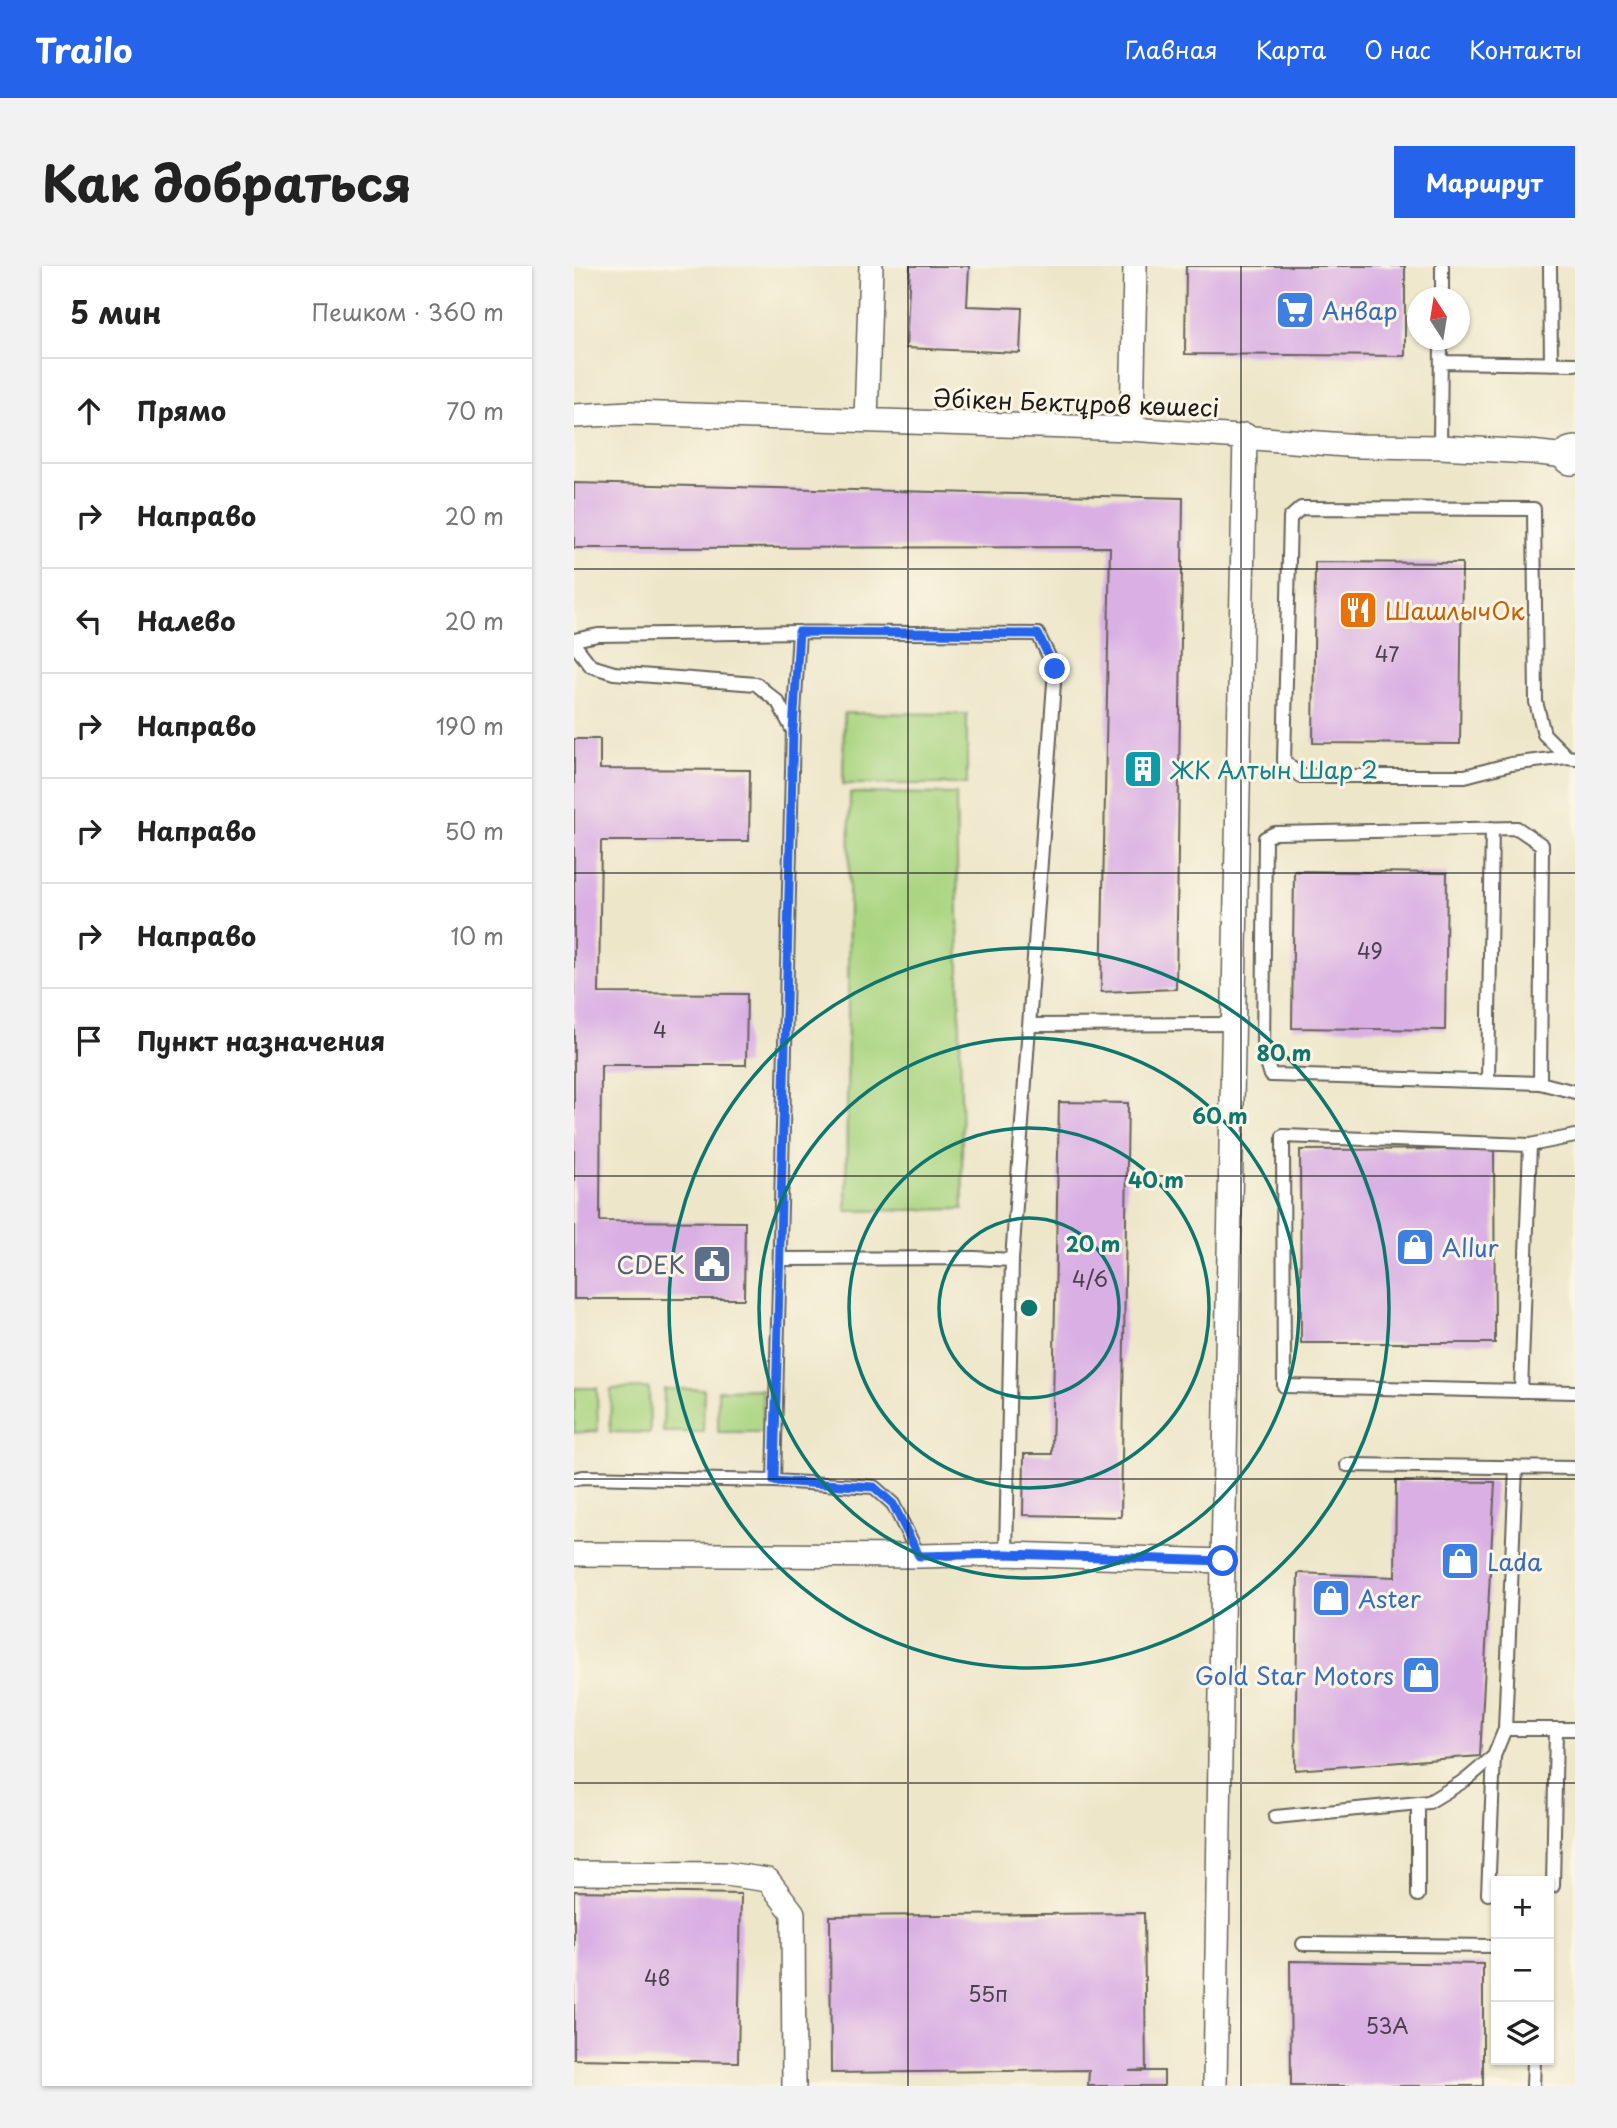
<!DOCTYPE html>
<html lang="ru">
<head>
<meta charset="utf-8">
<style>
  body { margin:0; font-family:"Playpen Sans",sans-serif; background:#f2f2f2; color:#222 }
  .controls { position:absolute; right:21px; bottom:21px; display:grid; overflow:hidden; border-radius:0px; box-shadow:0 2px 5px #0004 }
  .controls button { width:63px; height:63px; display:grid; place-items:center; padding:0; border:0; border-bottom:2px solid #e0e0e0; background:#fff; color:#222; font:35px sans-serif }
  .compass { position:absolute; left:833px; top:21px; width:63px; height:63px; border-radius:50%; background:#fff; box-shadow:0 2px 5px #0004; rotate:348deg }
  .stop { position:absolute; width:21px; height:21px; margin:-16px; border:5px solid #2563eb; border-radius:50%; background:#fff }
  .stop.end { background:#2563eb; border-color:#fff; box-shadow:0 2px 7px #0008 }
  .list { margin:0; padding:0; list-style:none }
  h2 { display:flex; justify-content:space-between; align-items:center; height:91px; margin:0; padding:0 28px; font-size:30px }
  h2 small { font-size:23px; font-weight:400; color:#767676 }
  .list li { display:grid; grid-template-columns:46px 1fr auto; gap:21px; align-items:center; box-sizing:border-box; height:105px; padding:0 28px; border-top:2px solid #e0e0e0 }
  .list b { display:block; font-size:26px; white-space:nowrap }
  .list em { font-size:23px; font-style:normal; color:#767676 }
  .icon { flex:none; width:38px; height:38px; fill:none; stroke:currentColor; stroke-width:2; stroke-linecap:round; stroke-linejoin:round }
  .map { position:relative; flex:none; width:1001px; height:1820px; overflow:hidden; border-radius:0px }
  header { display:flex; align-items:center; gap:42px; box-sizing:border-box; height:98px; padding:0 35px; background:#2563eb; color:#fff }
  header strong { font-size:33px }
  nav { display:flex; gap:38px; margin-inline-start:auto; font-size:24px }
  .intro { display:flex; align-items:center; justify-content:space-between; box-sizing:border-box; height:168px; padding:0 42px }
  h1 { margin:0; font-size:49px }
  .button { padding:18px 32px; border-radius:0px; background:#2563eb; color:#fff; font-size:24px; font-weight:700 }
  main { display:flex; gap:42px; padding:0 42px }
  aside { flex:1; background:#fff; border-radius:0px; box-shadow:0 2px 5px #0004 }
  .map>svg:first-child { display:block }
  .green { fill:#aad582; stroke:#63784f; stroke-width:2 }
  .building { fill:#d9afe4 }
  .lines { fill:none; stroke-linecap:round; stroke-linejoin:round }
  .service-casing { stroke:#656359; stroke-width:16 }
  .minor-casing { stroke:#656359; stroke-width:26 }
  .primary-casing { stroke:#656359; stroke-width:40 }
  .service { stroke:#fff; stroke-width:12 }
  .minor { stroke:#fff; stroke-width:23 }
  .primary { stroke:#fff; stroke-width:37 }
  .route { stroke:#2563eb; stroke-width:9 }
  .grid { fill:none; stroke:#1c1c1c; stroke-width:2; stroke-opacity:0.55 }
  .ring { fill:none; stroke:#0f766e; stroke-width:3.5 }
  .labels { text-anchor:middle; dominant-baseline:central; stroke-width:6; stroke-linejoin:round; paint-order:stroke }
  .number-label { font-size:21px; fill:#4b414e }
  .shop-label { font-size:24px; fill:#366cbe; stroke:#fcf5e5; text-anchor:start }
  .street-label { font-size:24px; fill:#1c1c1c; stroke:#fcf5e5 }
  .food-label { font-size:24px; fill:#c56008; stroke:#fcf5e5; text-anchor:start }
  .culture-label { font-size:24px; fill:#0d838f; stroke:#fcf5e5; text-anchor:start }
  .service-label { font-size:24px; fill:#4e5e75; stroke:#fcf5e5; text-anchor:end }
  .centre { fill:#0f766e; stroke:#fcf5e5; stroke-width:3.5 }
  .ring-label { font-size:21px; text-anchor:middle; font-weight:bold; fill:#0f766e; stroke:#fcf5e5; stroke-width:6; stroke-linejoin:round; paint-order:stroke }
</style>
</head>
<body>
<header>
<strong>Trailo</strong>
<nav><a>Главная</a><a>Карта</a><a>О нас</a><a>Контакты</a></nav>
</header>
<div class="intro"><h1>Как добраться</h1><a class="button">Маршрут</a></div>
<main>
<aside>
<h2>5 мин<small>Пешком · 360 m</small></h2>
<ul class="list">
<li><svg class="icon" aria-label="ahead" viewBox="0 0 24 24"><path d="M12 20V5M6 11l6-6 6 6"/></svg><div><b>Прямо</b></div><em>70 m</em></li>
<li><svg class="icon" aria-label="right" viewBox="0 0 24 24"><path d="M7 20v-9h11M14 6l5 5-5 5"/></svg><div><b>Направо</b></div><em>20 m</em></li>
<li><svg class="icon" aria-label="left" viewBox="0 0 24 24"><path d="M17 20v-9H6M10 6l-5 5 5 5"/></svg><div><b>Налево</b></div><em>20 m</em></li>
<li><svg class="icon" aria-label="right" viewBox="0 0 24 24"><path d="M7 20v-9h11M14 6l5 5-5 5"/></svg><div><b>Направо</b></div><em>190 m</em></li>
<li><svg class="icon" aria-label="right" viewBox="0 0 24 24"><path d="M7 20v-9h11M14 6l5 5-5 5"/></svg><div><b>Направо</b></div><em>50 m</em></li>
<li><svg class="icon" aria-label="right" viewBox="0 0 24 24"><path d="M7 20v-9h11M14 6l5 5-5 5"/></svg><div><b>Направо</b></div><em>10 m</em></li>
<li><svg class="icon" aria-label="arrive" viewBox="0 0 24 24"><path d="M6 21V4h12l-3 4 3 4H6"/></svg><div><b>Пункт назначения</b></div></li>
</ul>
</aside>
<div class="map">
<svg width="1001" height="1820" viewBox="0 0 1001 1820">
  <rect width="100%" height="100%" fill="#fcf5e5"/>
  <filter id="ink" filterUnits="userSpaceOnUse"><feTurbulence type="fractalNoise" baseFrequency=".0143" numOctaves="2"/><feDisplacementMap in="SourceGraphic" scale="14" xChannelSelector="R" yChannelSelector="G"/><feConvolveMatrix kernelMatrix="1 2 1 2 8 2 1 2 1" color-interpolation-filters="sRGB"/></filter>
  <filter id="wash" filterUnits="userSpaceOnUse"><feTurbulence type="fractalNoise" baseFrequency=".00686" numOctaves="4" result="noise"/><feDisplacementMap in="SourceGraphic" scale="28" xChannelSelector="R" yChannelSelector="G"/><feGaussianBlur stdDeviation="1.57" result="paint"/><feColorMatrix in="noise" values="0 0 0 0 0 0 0 0 0 0 0 0 0 0 0 0 0 1.4 0 .05"/><feComposite in="paint" operator="in"/></filter>
  <g filter="url(#wash)">
    <rect width="100%" height="100%" fill="#ede6c9"/>
    <!-- green -->
    <path class="green" d="M 270,447 L 393,448 L 393,518 L 269,518 Z
      M 276,527 L 382,528 L 389,943 L 272,945 Z
      M 0,1122 L 23,1122 L 24,1165 L 0,1167 Z
      M 75,1122 L 76,1167 L 36,1166 L 37,1123 Z
      M 90,1123 L 130,1123 L 129,1166 L 89,1166 Z
      M 188,1123 L 190,1166 L 144,1166 L 144,1124 Z"/>
    <g id="blocks">
      <!-- building -->
      <path class="building" d="M 336,0 L 395,0 L 393,40 L 448,42 L 446,87 L 332,82 Z
        M 612,0 L 831,0 L 831,90 L 611,88 Z
        M 0,217 L 609,232 L 602,723 L 527,726 L 536,281 L 0,282 Z
        M 741,296 L 888,297 L 886,478 L 739,477 Z
        M 0,473 L 26,473 L 26,503 L 176,504 L 175,575 L 27,575 L 25,727 L 173,728 L 172,799 L 27,799 L 26,955 L 171,956 L 170,1033 L 0,1033 Z
        M 720,605 L 873,607 L 871,764 L 718,762 Z
        M 485,836 L 554,837 L 547,1251 L 449,1249 L 450,1188 L 478,1188 Z
        M 920,883 L 921,1077 L 727,1077 L 726,884 Z
        M 822,1215 L 921,1216 L 906,1490 L 721,1504 L 724,1307 L 821,1311 Z
        M 0,1625 L 167,1628 L 164,1796 L 0,1793 Z
        M 570,1647 L 572,1804 L 555,1805 L 590,1805 L 590,1820 L 514,1820 L 515,1804 L 257,1807 L 256,1650 Z
        M 716,1695 L 909,1698 L 909,1820 L 717,1820 Z"/>
    </g>
  </g>
  <g filter="url(#ink)">
    <use href="#blocks" fill-opacity="0" stroke="#656359" stroke-width="2"/>
    <g class="lines">
      <!-- service casing -->
      <g class="service-casing">
        <path id="service" d="M 976,0 L 977,98
          M 868,32 L 868,0
          M 867,96 L 1001,98
          M 866,181 L 867,74
          M 0,374 L 24,369 L 225,366 L 464,368 L 481,403 L 438,994
          M 0,378 L 17,400 L 40,407 L 182,418 L 204,436 L 219,465 L 200,1215
          M 219,464 L 225,366
          M 993,491 L 937,498 L 891,510 L 726,510 L 710,495 L 716,252 L 727,242 L 960,243 L 962,436 L 970,468 L 993,491 L 1001,492
          M 455,759 L 660,758
          M 914,815 L 918,562
          M 966,817 L 968,579 L 943,562 L 701,567 L 691,572 L 689,786 L 697,809 L 966,817 L 1001,826
          M 1001,870 L 956,879 L 709,870 L 710,1120 L 1001,1126
          M 206,993 L 401,992 L 438,994 L 432,1288
          M 947,1125 L 956,879
          M 773,1199 L 1001,1202
          M 0,1213 L 9,1211 L 200,1215 L 300,1221 L 319,1238 L 345,1290
          M 931,1463 L 1001,1463
          M 844,1537 L 844,1629
          M 701,1551 L 855,1536 L 893,1513 L 920,1490 L 931,1463 L 942,1201
          M 979,1620 L 982,1463
          M 914,1628 L 920,1490
          M 729,1678 L 922,1680
          M 959,1820 L 960,1794"/>
      </g>
      <!-- minor casing -->
      <g class="minor-casing">
        <path id="minor" d="M 0,150 L 55,147 L 558,163 L 785,180 L 866,181 L 956,186 L 1001,191
          M 292,154 L 297,0
          M 558,163 L 561,0
          M 0,1288 L 345,1290 L 432,1288 L 649,1295 L 641,1820
          M 649,1295 L 671,169
          M 0,1607 L 152,1608 L 194,1614 L 219,1647 L 220,1820"/>
      </g>
      <!-- primary casing -->
      <g class="primary-casing">
        <path id="primary" d="M 997,190 L 1001,189"/>
      </g>
      <!-- service -->
      <use href="#service" class="service"/>
      <!-- minor -->
      <use href="#minor" class="minor"/>
      <!-- primary -->
      <use href="#primary" class="primary"/>
    </g>
  </g>
  <g class="lines" filter="url(#ink)">
    <!-- route -->
    <path class="route" d="M 481,403 L 464,368 L 225,366 L 219,465 L 200,1215 L 300,1221 L 319,1238 L 345,1290 L 432,1288 L 649,1295"/>
  </g>
  <!-- grid -->
  <path class="grid" d="M 334,0 L 334,1820M 667,0 L 667,1820M 0,303 L 1001,303M 0,607 L 1001,607M 0,910 L 1001,910M 0,1213 L 1001,1213M 0,1517 L 1001,1517"/>
  <!-- distance rings -->
  <g class="ring">
    <circle cx="455" cy="1042" r="90"/>
    <circle cx="455" cy="1042" r="180"/>
    <circle cx="455" cy="1042" r="270"/>
    <circle cx="455" cy="1042" r="360"/>
  </g>
  <!-- icons -->
  <defs>
    <g id="supermarket-square" transform="scale(2.0125)"><rect x="-9" y="-9" width="18" height="18" rx="4" fill="#3f7fe0" stroke="#fcf5e5"/><path d="M-6-5.5h2.5l.6 2H6L4.5 2H-2.5L-4.4-4H-6ZM-1.5 3.2a1.3 1.3 0 1 0 .1 0ZM3 3.2a1.3 1.3 0 1 0 .1 0Z" fill="#fff"/></g>
    <g id="restaurant-square" transform="scale(2.0125)"><rect x="-9" y="-9" width="18" height="18" rx="4" fill="#e8710a" stroke="#fcf5e5"/><path d="M-5-6h1v4h1v-4h1v4h1v-4h1v5L-1.5 .5V6h-2V.5L-5-1ZM5-6V6H3V1.5H1.5Q1.5-4 5-6Z" fill="#fff"/></g>
    <g id="building-square" transform="scale(2.0125)"><rect x="-9" y="-9" width="18" height="18" rx="4" fill="#0f9aa8" stroke="#fcf5e5"/><path d="M-4-6H4V6H1V3H-1V6H-4ZM-2.5-4.3h1.7v1.8h-1.7ZM.8-4.3h1.7v1.8H.8ZM-2.5-1h1.7V.8h-1.7ZM.8-1h1.7V.8H.8Z" fill="#fff"/></g>
    <g id="shop-square" transform="scale(2.0125)"><rect x="-9" y="-9" width="18" height="18" rx="4" fill="#3f7fe0" stroke="#fcf5e5"/><path d="M-5-2.5h2.3a2.7 3.5 0 0 1 5.4 0H5L5.5 6h-11ZM-1.5-2.5h3a1.5 2.3 0 0 0-3 0Z" fill="#fff"/></g>
    <g id="civic-square" transform="scale(2.0125)"><rect x="-9" y="-9" width="18" height="18" rx="4" fill="#5c6f8a" stroke="#fcf5e5"/><path d="M-.6-6.5H3V-4.5H.6V-3L4-1V1h2V6H-6V1h2V-1L-.6-3ZM-1.2 2.5V6h2.4V2.5Z" fill="#fff"/></g>
  </defs>
  <g fill-rule="evenodd">
    <use href="#supermarket-square" x="721" y="44"/>
    <use href="#restaurant-square" x="784" y="344"/>
    <use href="#building-square" x="569" y="503"/>
    <use href="#shop-square" x="841" y="981"/>
    <use href="#civic-square" x="138" y="998"/>
    <use href="#shop-square" x="886" y="1295"/>
    <use href="#shop-square" x="757" y="1332"/>
    <use href="#shop-square" x="847" y="1409"/>
  </g>
  <g class="labels">
    <!-- number labels -->
    <g class="number-label">
      <text x="813" y="387">47</text>
      <text x="796" y="684">49</text>
      <text x="86" y="763">4</text>
      <text x="516" y="1012">4/6</text>
      <text x="83" y="1711">4в</text>
      <text x="414" y="1727">55п</text>
      <text x="813" y="1759">53А</text>
    </g>
    <!-- shop labels -->
    <g class="shop-label">
      <text x="748" y="44">Анвар</text>
      <text x="868" y="981">Allur</text>
      <text x="913" y="1295">Lada</text>
      <text x="784" y="1332">Aster</text>
      <text x="820" y="1409" text-anchor="end">Gold Star Motors</text>
    </g>
    <!-- street labels -->
    <g class="street-label">
      <text transform="translate(502 136) rotate(2)">Әбікен Бектұров көшесі</text>
    </g>
    <!-- food labels -->
    <g class="food-label">
      <text x="811" y="344">ШашлычОк</text>
    </g>
    <!-- culture labels -->
    <g class="culture-label">
      <text x="596" y="503">ЖК Алтын Шар 2</text>
    </g>
    <!-- service labels -->
    <g class="service-label">
      <text x="111" y="998">CDEK</text>
    </g>
  </g>
  <circle cx="455" cy="1042" r="10" class="centre"/>
  <g class="ring-label">
    <text x="710" y="795">80 m</text>
    <text x="646" y="858">60 m</text>
    <text x="582" y="922">40 m</text>
    <text x="519" y="986">20 m</text>
  </g>
</svg>
<div class="controls">
<button>+</button>
<button>−</button>
<button><svg class="icon" aria-label="layers" viewBox="0 0 24 24"><path d="M12 4l9 5-9 5-9-5zM3 14l9 5 9-5"/></svg></button>
</div>
<svg class="compass" viewBox="-18 -18 36 36"><path d="M0-13l5 13h-10z" fill="#e53935"/><path d="M0 13l5-13h-10z" fill="#767676"/></svg>
<div class="stop" style="left:649px;top:1295px"></div>
<div class="stop end" style="left:481px;top:403px"></div>
</div>
</main>
</body>
</html>
